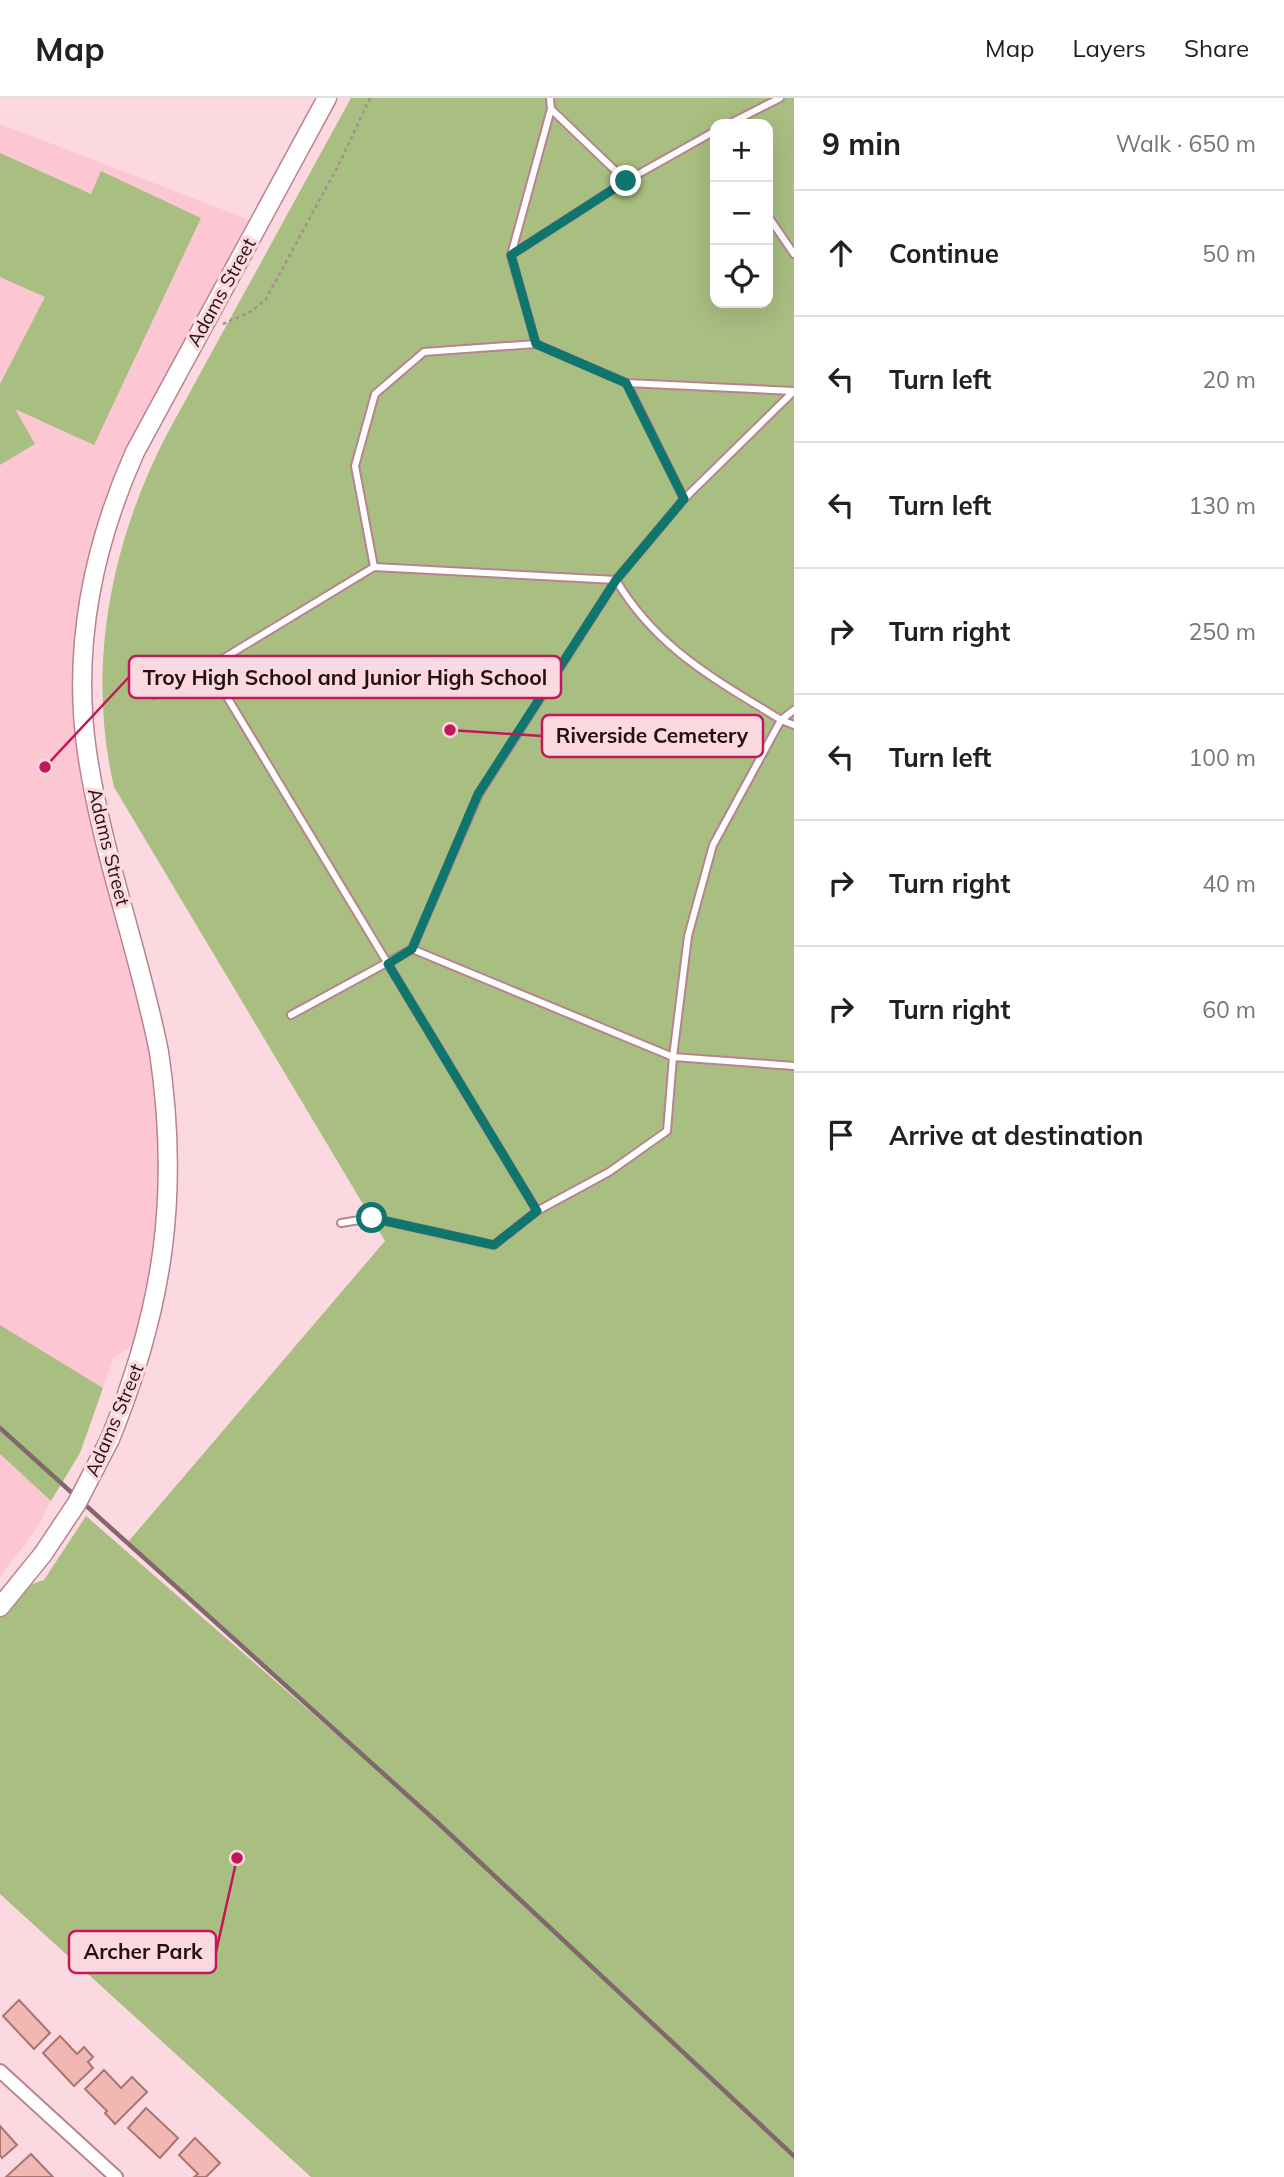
<!DOCTYPE html>
<html lang="en">
<head>
<meta charset="utf-8">
<style>
  body { margin:0; font-family:Mulish,sans-serif; background:#f2f2f2; color:#202124 }
  .controls { position:absolute; right:21px; top:21px; display:grid; overflow:hidden; border-radius:14px; box-shadow:0 7px 28px #0002 }
  .controls button { width:63px; height:63px; display:grid; place-items:center; padding:0; border:0; border-bottom:2px solid #e0e0e0; background:#fff; color:#202124; font:35px sans-serif }
  .stop { position:absolute; width:21px; height:21px; margin:-16px; border:5px solid #0f766e; border-radius:50%; background:#fff }
  .stop.end { background:#0f766e; border-color:#fff; box-shadow:0 2px 7px #0008 }
  .list { margin:0; padding:0; list-style:none }
  h2 { display:flex; justify-content:space-between; align-items:center; height:91px; margin:0; padding:0 28px; font-size:30px }
  h2 small { font-size:23px; font-weight:400; color:#757577 }
  .list li { display:grid; grid-template-columns:46px 1fr auto; gap:21px; align-items:center; box-sizing:border-box; height:126px; padding:0 28px; border-top:2px solid #e0e0e0 }
  .list b { display:block; font-size:26px; white-space:nowrap }
  .list em { font-size:23px; font-style:normal; color:#757577 }
  .icon { flex:none; width:38px; height:38px; fill:none; stroke:currentColor; stroke-width:2; stroke-linecap:round; stroke-linejoin:round }
  .map { position:relative; flex:none; width:794px; height:2079px; overflow:hidden }
  header { display:flex; align-items:center; gap:42px; box-sizing:border-box; height:98px; padding:0 35px; background:#fff; border-bottom:2px solid #e0e0e0 }
  header strong { font-size:33px }
  nav { display:flex; gap:38px; margin-inline-start:auto; font-size:24px }
  main { display:flex }
  aside { flex:1; background:#fff }
  .map>svg:first-child { display:block }
  .built { fill:#fcc7d2 }
  .green { fill:#a9be81; fill-rule:evenodd }
  .building { fill:#f1b8b3; stroke:#aa7571; stroke-width:2 }
  .lines { fill:none; stroke-linecap:round; stroke-linejoin:round }
  .lane-casing { stroke:#b8838f; stroke-width:10 }
  .street-casing { stroke:#b8838f; stroke-width:16 }
  .secondary-casing { stroke:#b8838f; stroke-width:21 }
  .path { stroke:#a98c93; stroke-width:2.5; stroke-dasharray:3.5 3.5; stroke-linecap:butt }
  .lane { stroke:#fff; stroke-width:6 }
  .street { stroke:#fff; stroke-width:12 }
  .secondary { stroke:#fff; stroke-width:18 }
  .rail { stroke:#82686e; stroke-width:4.5 }
  .secondary-bridge-casing { stroke:#b8838f; stroke-width:21; stroke-linecap:butt }
  .secondary-bridge { stroke:#fff; stroke-width:18 }
  .route { stroke:#0f766e; stroke-width:9 }
  .labels { text-anchor:middle; dominant-baseline:central; stroke-width:7; stroke-linejoin:round; paint-order:stroke }
  .street-label { font-size:19px; fill:#231015; stroke:#fcd8e0 }
  .leader { fill:none; stroke:#c2185b; stroke-width:2.5 }
  .callout-dot { fill:#c2185b; stroke:#fcd8e0; stroke-width:2.5 }
  .callout { fill:#fcd8e0; stroke:#c2185b; stroke-width:2.5 }
  .callout-label { font-size:21px; text-anchor:middle; font-weight:bold; fill:#231015 }
</style>
</head>
<body>
<header>
<strong>Map</strong>
<nav><a>Map</a><a>Layers</a><a>Share</a></nav>
</header>
<main>
<div class="map">
<svg width="794" height="2079" viewBox="0 0 794 2079">
  <rect width="100%" height="100%" fill="#fcd8e0"/>
  <!-- built -->
  <path class="built" d="M 0,26 L 258,125 L 149,326 L 98,457 L 83,616 L 168,1025 L 146,1240 L 113,1260 L 103,1290 L 0,1227 Z
    M 0,1356 L 51,1403 L 37,1430 L 0,1479 Z"/>
  <!-- green -->
  <path class="green" d="M 351,0 L 794,0 L 794,2079 L 311,2079 L 0,1796 L 0,1509 L 15,1492 L 44,1482 L 86,1418 L 397,1689 L 128,1444 L 385,1143 L 114,689 C 86,569 111,444 167,336 ZM 715,26 L 768,26 L 768,205 L 715,205 Z
    M 0,55 L 91,96 L 101,73 L 201,120 L 94,347 L 15,311 L 35,346 L 0,367 L 0,286 L 45,199 L 0,179 Z
    M 0,1227 L 103,1290 L 80,1355 L 51,1403 L 0,1356 Z"/>
  <!-- building -->
  <path class="building" d="M 19,1902 L 50,1935 L 34,1951 L 3,1918 Z
    M 60,1938 L 77,1956 L 84,1949 L 93,1959 L 88,1964 L 93,1970 L 74,1988 L 43,1955 Z
    M 104,1972 L 121,1990 L 132,1979 L 147,1994 L 115,2026 L 105,2015 L 107,2013 L 85,1991 Z
    M 146,2010 L 178,2040 L 160,2060 L 128,2030 Z
    M 0,2028 L 17,2047 L 2,2060 L 0,2057 Z
    M 195,2040 L 220,2065 L 206,2079 L 194,2079 L 198,2076 L 179,2057 Z
    M 31,2056 L 53,2079 L 6,2079 Z"/>
  <g class="lines">
    <!-- lane casing -->
    <g class="lane-casing">
      <path id="lane" d="M 551,11 L 626,83
        M 729,26 L 780,0
        M 768,118 L 794,156
        M 511,157 L 626,83 L 715,33
        M 536,246 L 511,157 L 551,11 L 550,0
        M 627,285 L 794,293
        M 374,469 L 355,368 L 375,296 L 424,254 L 536,246 L 627,285 L 684,401
        M 209,569 L 537,1113
        M 154,597 L 209,569 L 374,469 L 616,482 L 684,401 L 794,293
        M 412,851 L 673,959 L 794,968
        M 291,917 L 412,851 L 479,696 L 616,482 C 657,551 715,581 781,622 L 794,627
        M 341,1125 L 372,1120 L 494,1147 L 537,1113 L 609,1074 L 667,1033 L 673,959 L 688,838 L 713,747 L 781,622 L 794,612"/>
    </g>
    <!-- street casing -->
    <g class="street-casing">
      <path id="street" d="M 0,1973 L 116,2079"/>
    </g>
    <!-- secondary casing -->
    <g class="secondary-casing">
      <path id="secondary" d="M 110,1341 C 164,1209 180,1095 159,954 C 139,853 102,756 87,654 C 72,551 93,448 135,354 L 327,0
        M 0,1509 L 43,1456"/>
    </g>
    <!-- path -->
    <path class="path" d="M 223,226 L 252,213 L 266,201 L 339,66 L 370,0"/>
    <!-- lane -->
    <use href="#lane" class="lane"/>
    <!-- street -->
    <use href="#street" class="street"/>
    <!-- secondary -->
    <use href="#secondary" class="secondary"/>
    <!-- rail -->
    <path class="rail" d="M 0,1330 L 437,1724 L 794,2058"/>
    <!-- secondary-bridge casing -->
    <g class="secondary-bridge-casing">
      <path id="secondary-bridge" d="M 43,1456 L 77,1405 L 110,1341"/>
    </g>
    <!-- secondary-bridge -->
    <use href="#secondary-bridge" class="secondary-bridge"/>
  </g>
  <g class="lines">
    <!-- route -->
    <path class="route" d="M 372,1120 L 494,1147 L 537,1113 L 388,866 L 412,851 L 478,696 L 616,482 L 684,401 L 626,285 L 536,246 L 511,157 L 626,83"/>
  </g>
  <g class="labels">
    <!-- street labels -->
    <g class="street-label">
      <text transform="translate(221 194) rotate(-61)">Adams Street</text>
      <text transform="translate(109 749) rotate(76)">Adams Street</text>
      <text transform="translate(114 1322) rotate(-67)">Adams Street</text>
    </g>
  </g>
  <!-- callouts -->
  <path class="leader" d="M45 669L129 579M450 632L542 638M237 1760L216 1854"/>
  <g class="callout-dot">
    <circle cx="45" cy="669" r="7"/>
    <circle cx="450" cy="632" r="7"/>
    <circle cx="237" cy="1760" r="7"/>
  </g>
  <g class="callout">
    <rect x="129" y="558" width="432" height="42" rx="7"/>
    <rect x="542" y="617" width="221" height="42" rx="7"/>
    <rect x="69" y="1833" width="147" height="42" rx="7"/>
  </g>
  <g class="callout-label">
    <text x="345" y="587">Troy High School and Junior High School</text>
    <text x="652" y="645">Riverside Cemetery</text>
    <text x="143" y="1861">Archer Park</text>
  </g>
</svg>
<div class="controls">
<button>+</button>
<button>−</button>
<button><svg class="icon" aria-label="locate" viewBox="0 0 24 24"><circle cx="12" cy="12" r="6"/><path d="M12 2v4M12 18v4M2 12h4M18 12h4"/></svg></button>
</div>
<div class="stop" style="left:372px;top:1120px"></div>
<div class="stop end" style="left:626px;top:83px"></div>
</div>
<aside>
<h2>9 min<small>Walk · 650 m</small></h2>
<ul class="list">
<li><svg class="icon" aria-label="ahead" viewBox="0 0 24 24"><path d="M12 20V5M6 11l6-6 6 6"/></svg><div><b>Continue</b></div><em>50 m</em></li>
<li><svg class="icon" aria-label="left" viewBox="0 0 24 24"><path d="M17 20v-9H6M10 6l-5 5 5 5"/></svg><div><b>Turn left</b></div><em>20 m</em></li>
<li><svg class="icon" aria-label="left" viewBox="0 0 24 24"><path d="M17 20v-9H6M10 6l-5 5 5 5"/></svg><div><b>Turn left</b></div><em>130 m</em></li>
<li><svg class="icon" aria-label="right" viewBox="0 0 24 24"><path d="M7 20v-9h11M14 6l5 5-5 5"/></svg><div><b>Turn right</b></div><em>250 m</em></li>
<li><svg class="icon" aria-label="left" viewBox="0 0 24 24"><path d="M17 20v-9H6M10 6l-5 5 5 5"/></svg><div><b>Turn left</b></div><em>100 m</em></li>
<li><svg class="icon" aria-label="right" viewBox="0 0 24 24"><path d="M7 20v-9h11M14 6l5 5-5 5"/></svg><div><b>Turn right</b></div><em>40 m</em></li>
<li><svg class="icon" aria-label="right" viewBox="0 0 24 24"><path d="M7 20v-9h11M14 6l5 5-5 5"/></svg><div><b>Turn right</b></div><em>60 m</em></li>
<li><svg class="icon" aria-label="arrive" viewBox="0 0 24 24"><path d="M6 21V4h12l-3 4 3 4H6"/></svg><div><b>Arrive at destination</b></div></li>
</ul>
</aside>
</main>
</body>
</html>
